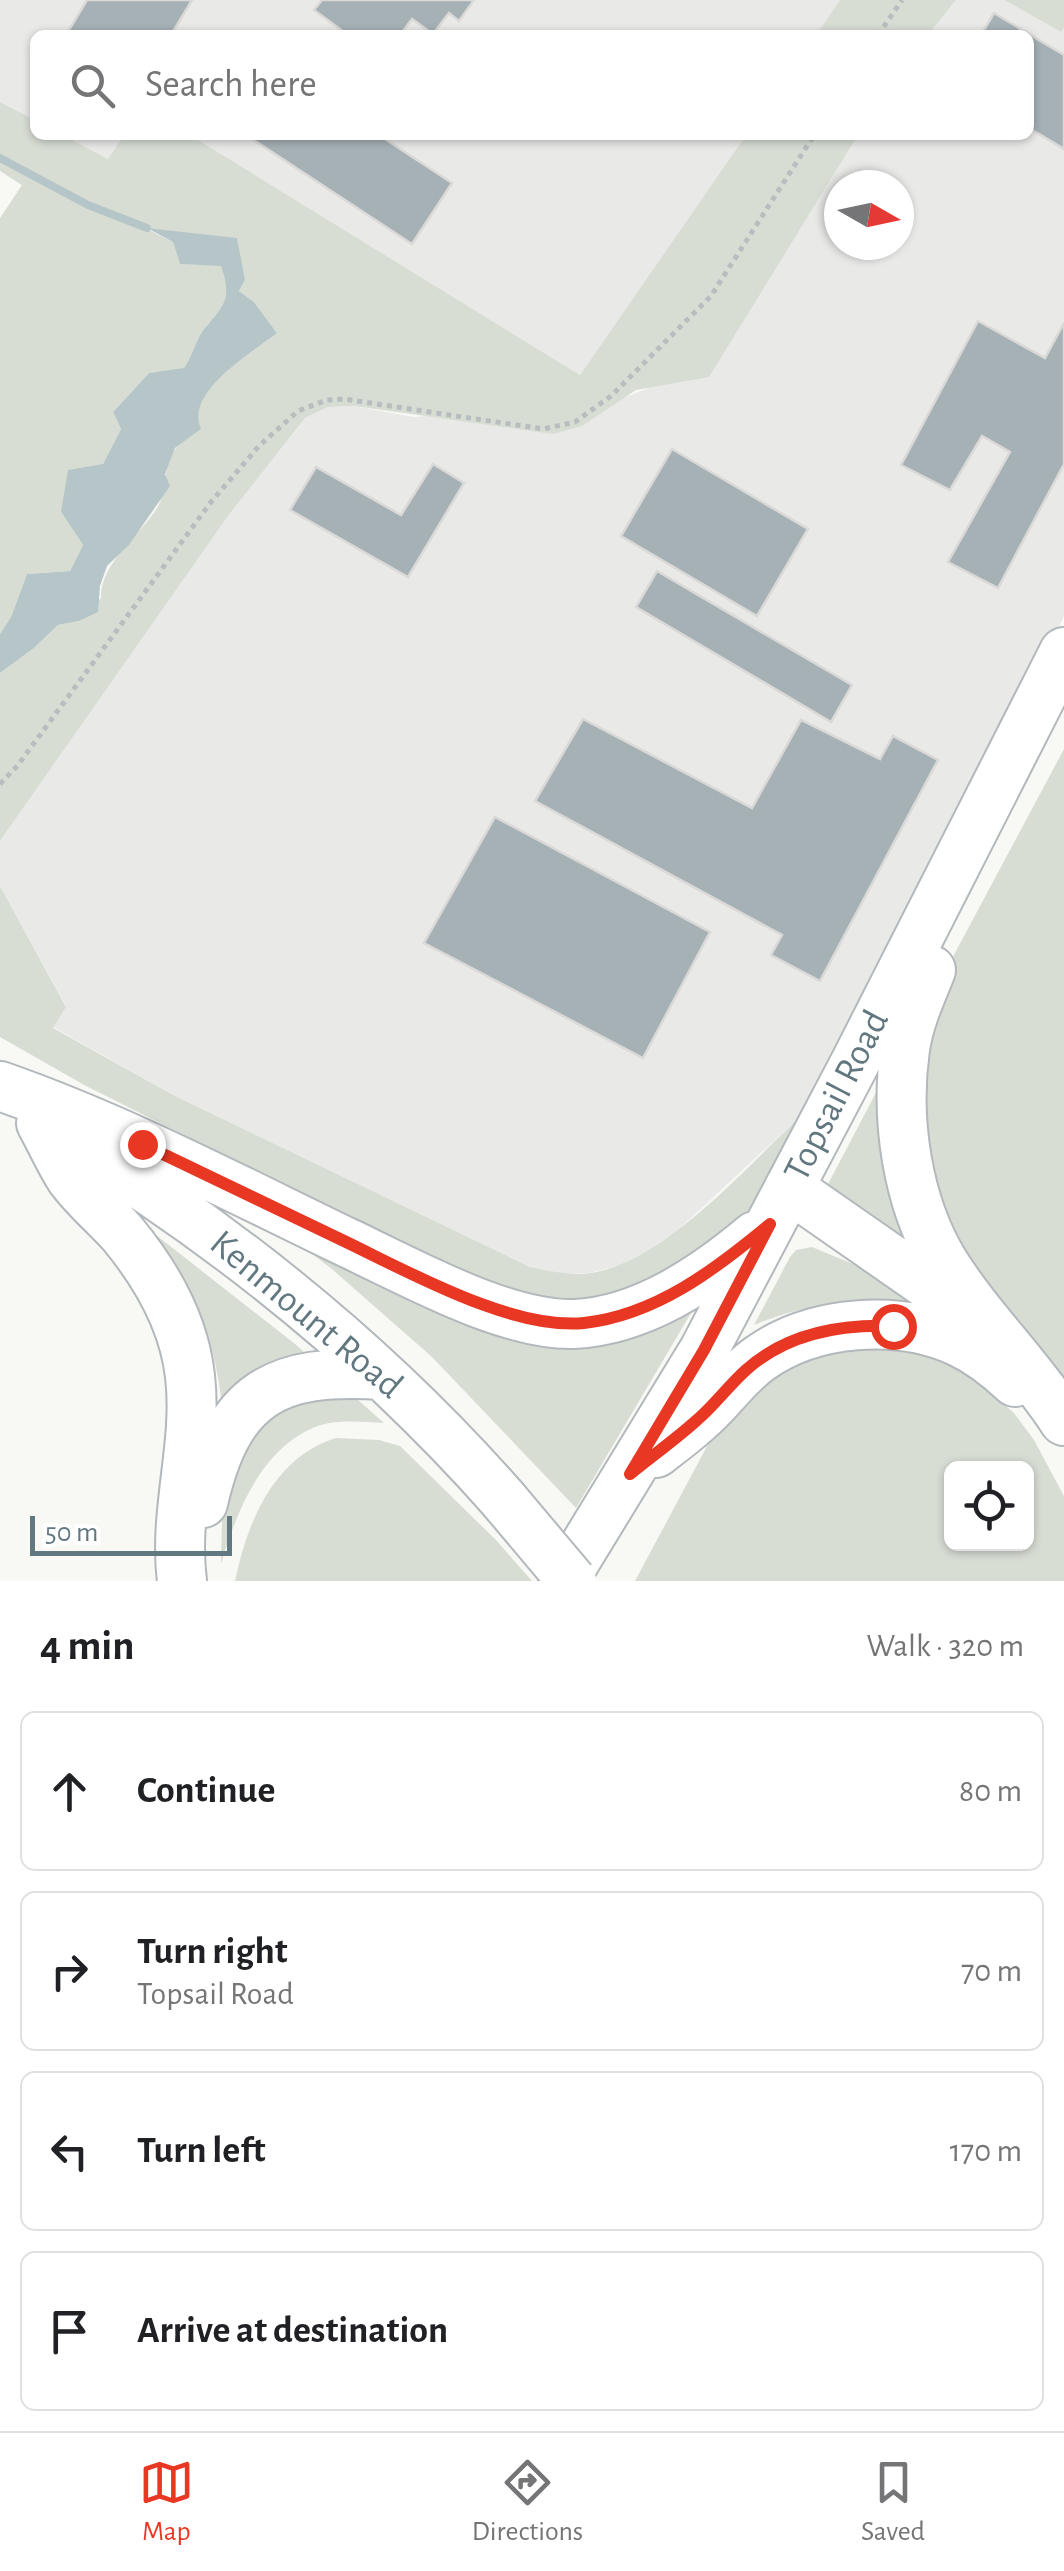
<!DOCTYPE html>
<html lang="en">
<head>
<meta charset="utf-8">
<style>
  body { margin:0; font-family:"Alegreya Sans",sans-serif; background:#f6f6f6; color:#202124 }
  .controls { position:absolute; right:30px; bottom:30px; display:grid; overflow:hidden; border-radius:15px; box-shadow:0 2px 8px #0004 }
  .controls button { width:90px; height:90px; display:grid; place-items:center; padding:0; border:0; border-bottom:2px solid #e0e0e0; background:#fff; color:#202124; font:50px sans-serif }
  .compass { position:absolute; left:824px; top:170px; width:90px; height:90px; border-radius:50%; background:#fff; box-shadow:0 2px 8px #0004; rotate:99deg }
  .scale { position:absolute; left:30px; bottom:25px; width:202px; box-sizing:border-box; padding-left:10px; border:5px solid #627881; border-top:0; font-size:28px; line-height:35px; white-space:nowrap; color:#627881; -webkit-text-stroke:8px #fff; paint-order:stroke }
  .stop { position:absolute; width:30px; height:30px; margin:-22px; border:8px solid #e83824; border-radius:50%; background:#fff }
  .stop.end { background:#e83824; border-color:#fff; box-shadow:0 2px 10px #0008 }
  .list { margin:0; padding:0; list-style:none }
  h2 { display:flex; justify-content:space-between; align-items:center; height:130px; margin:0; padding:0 40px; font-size:42px }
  h2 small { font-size:32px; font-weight:400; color:#757577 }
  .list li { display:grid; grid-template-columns:65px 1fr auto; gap:30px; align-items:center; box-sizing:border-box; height:160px; margin:0 20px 20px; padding:0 20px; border:2px solid #e0e0e0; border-radius:15px }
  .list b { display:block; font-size:38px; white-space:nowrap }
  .list p { margin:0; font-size:32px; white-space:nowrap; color:#757577 }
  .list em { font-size:32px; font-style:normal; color:#757577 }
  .icon { flex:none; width:55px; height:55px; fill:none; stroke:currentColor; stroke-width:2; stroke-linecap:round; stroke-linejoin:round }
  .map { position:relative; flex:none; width:1064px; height:1581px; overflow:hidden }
  .search { position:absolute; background:#fff; box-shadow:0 2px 8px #0004; left:30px; right:30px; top:30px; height:110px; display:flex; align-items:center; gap:25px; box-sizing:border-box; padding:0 35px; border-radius:15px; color:#757577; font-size:38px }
  .sheet { height:850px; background:#fff }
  nav { display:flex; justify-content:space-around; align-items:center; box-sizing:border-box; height:140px; border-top:2px solid #e0e0e0; background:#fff; font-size:28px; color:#757577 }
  nav a { display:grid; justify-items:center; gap:5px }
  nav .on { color:#e83824 }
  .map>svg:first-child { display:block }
  .built { fill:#e9e9e8; fill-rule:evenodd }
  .green { fill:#d8ddd4; fill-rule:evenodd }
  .water { fill:#b6c6c8 }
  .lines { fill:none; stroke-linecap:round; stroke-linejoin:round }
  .stream { stroke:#b6c6c8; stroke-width:8 }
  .building { fill:#a5b1b5; stroke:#dad9d7; stroke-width:2.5 }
  .primary-casing { stroke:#b2b8bc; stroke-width:52 }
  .path { stroke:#b8bdbf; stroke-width:5; stroke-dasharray:5 5; stroke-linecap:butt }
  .primary { stroke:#fff; stroke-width:48 }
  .primary-bridge-casing { stroke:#b2b8bc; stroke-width:52; stroke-linecap:butt }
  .primary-bridge { stroke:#fff; stroke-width:48 }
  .route { stroke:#e83824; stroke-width:12 }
  .labels { text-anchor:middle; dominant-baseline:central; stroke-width:10; stroke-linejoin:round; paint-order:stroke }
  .street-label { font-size:38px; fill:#627881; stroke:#fff }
</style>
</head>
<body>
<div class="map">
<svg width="1064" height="1581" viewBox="0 0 1064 1581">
  <rect width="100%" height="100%" fill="#f8f8f5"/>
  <!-- built -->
  <path class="built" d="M 0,0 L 840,0 L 816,35 L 35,35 L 35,120 L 0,102 Z
    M 956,0 L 1004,0 L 1061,32 L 1064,28 L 1064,616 L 994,760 L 804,1113 L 679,1229 L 650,1249 L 620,1265 L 590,1273 L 562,1274 L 530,1267 L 175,1096 L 53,1027 L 66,1006 L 0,886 L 0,841 L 228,516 L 305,418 L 328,407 L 354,406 L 414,417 L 618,400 L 659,384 L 708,377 L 858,135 L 1029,135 L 1029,35 L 928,35 ZM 839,185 L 899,185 L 899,245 L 839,245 Z
    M 63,135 L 124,135 L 108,159 Z
    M 190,135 L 746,135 L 580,375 Z"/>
  <!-- green -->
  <path class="green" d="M 840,0 L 956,0 L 928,35 L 816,35 Z
    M 1004,0 L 1064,0 L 1064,28 L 1061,32 Z
    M 0,102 L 35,120 L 35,135 L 63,135 L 108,159 L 124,135 L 190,135 L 580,375 L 746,135 L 858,135 L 709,377 L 636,390 L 582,426 L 553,434 L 354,406 L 328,407 L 305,418 L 228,516 L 0,841 L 0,673 L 34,648 L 58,625 L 79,621 L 101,598 C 100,563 139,537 157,508 C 168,491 162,465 176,448 C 182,441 193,436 200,429 C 185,391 251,354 277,333 L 254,302 L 239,291 L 245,280 L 241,265 C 205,242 194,229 149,230 L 173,242 L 180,264 L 221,265 C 233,301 223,305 202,332 C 195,342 192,357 184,369 L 149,373 L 113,412 L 121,429 L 103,464 L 61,512 L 83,545 L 70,571 L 27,574 L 11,617 L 0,634 L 0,218 L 22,185 L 0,171 Z
    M 1064,749 L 1064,1397 L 965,1271 L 915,1134 L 933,994 Z
    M 0,886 L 66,1007 L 53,1028 L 175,1096 L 530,1267 C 550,1271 570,1276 591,1273 C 666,1261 749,1164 804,1113 L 741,1226 L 614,1303 L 522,1304 L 86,1086 L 0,1037 Z
    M 891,1064 L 934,1263 L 817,1205 Z
    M 128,1213 L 295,1344 L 384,1423 C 361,1422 337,1419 315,1427 C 261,1449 236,1513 221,1564 C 222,1462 238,1372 181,1279 C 166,1256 146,1234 128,1213 Z
    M 277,1227 L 491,1320 L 707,1286 L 576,1508 L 432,1357 L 333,1270 Z
    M 812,1247 L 925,1294 L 963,1317 C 878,1305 837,1291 754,1325 L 790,1257 L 796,1250 Z
    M 855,1326 L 964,1370 L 1014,1413 L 1034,1440 L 1064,1496 L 1064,1581 L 635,1581 L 761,1345 ZM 952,1469 L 1026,1469 L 1026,1544 L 952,1544 Z
    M 336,1438 L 379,1440 L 400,1446 L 496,1540 L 532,1581 L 235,1581 C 247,1522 274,1457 336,1438 Z"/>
  <!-- water -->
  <path class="water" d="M 147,228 L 237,238 L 245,280 L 239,291 L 254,302 L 277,333 C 252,353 184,392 201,429 L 175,448 L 165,474 L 170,486 L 129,545 L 107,566 L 100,586 L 98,612 L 79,621 L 58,625 L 34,648 L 0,673 L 0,634 L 11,617 L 27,574 L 70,571 L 83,545 L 61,512 L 68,470 L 103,464 L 121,429 L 113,412 L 149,373 L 184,368 C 192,357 195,342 202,332 C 223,305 233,301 221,266 L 180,264 L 173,242 Z"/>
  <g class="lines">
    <!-- stream -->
    <path class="stream" d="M 0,158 L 88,205 L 147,228"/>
  </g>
  <!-- building -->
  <path class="building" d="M 87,0 L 192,0 L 171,35 L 66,35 Z
    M 322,0 L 474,0 L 459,21 L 449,13 L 433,34 L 412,19 L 400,35 L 348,35 L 314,10 Z
    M 994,13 L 1064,55 L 1064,149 L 1029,128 L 1029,35 L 981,35 Z
    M 246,135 L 379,135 L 452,183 L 412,244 Z
    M 978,321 L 1045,358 L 1064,323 L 1064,464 L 998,588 L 948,562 L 1010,452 L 982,436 L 950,490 L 901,465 Z
    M 672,449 L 808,529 L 757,616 L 621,536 Z
    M 433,464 L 464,483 L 408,577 L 290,510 L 316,467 L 401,515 Z
    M 657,571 L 852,685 L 831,722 L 636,607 Z
    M 583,719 L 752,808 L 801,720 L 880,759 L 893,736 L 938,760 L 820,981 L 771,955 L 782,935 L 535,801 Z
    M 495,817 L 710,932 L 643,1058 L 424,943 Z"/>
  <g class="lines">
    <!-- primary casing -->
    <g class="primary-casing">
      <path id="primary" d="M 931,970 C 921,995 909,1021 905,1049 C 895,1119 907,1202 944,1263 C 979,1319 1028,1365 1064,1421
        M 0,1086 C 120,1128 232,1187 346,1242 C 408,1271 505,1326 574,1324 C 642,1321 705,1278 755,1236
        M 41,1123 C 51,1141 59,1160 70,1177 C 84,1197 105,1214 122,1233 C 156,1274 184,1322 190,1376 C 198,1445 173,1512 182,1581
        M 63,1135 C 225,1234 377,1356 503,1499
        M 789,1188 L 963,1309
        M 656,1453 C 670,1442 685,1431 698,1419 C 720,1401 735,1376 759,1359 C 813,1320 898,1314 959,1342 C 980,1352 998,1366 1015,1382
        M 203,1503 C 228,1393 275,1368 382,1375
        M 563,1581 L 704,1350 L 856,1061 L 1064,652"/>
    </g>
    <!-- path -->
    <path class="path" d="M 878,35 L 902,0
      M 0,784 L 18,765 L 211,502 L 259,446 L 298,411 L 327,400 L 344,399 L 543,429 L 575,422 L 611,396 L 711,296 L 814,135"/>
    <!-- primary -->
    <use href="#primary" class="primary"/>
    <!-- primary-bridge casing -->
    <g class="primary-bridge-casing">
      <path id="primary-bridge" d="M 503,1499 L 572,1581"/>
    </g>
    <!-- primary-bridge -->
    <use href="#primary-bridge" class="primary-bridge"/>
  </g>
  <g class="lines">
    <!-- route -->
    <path class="route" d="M 142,1144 C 209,1176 275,1208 342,1240 C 407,1271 511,1330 584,1323 C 656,1315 716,1269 770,1224 L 704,1350 L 630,1474 C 652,1456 676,1439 697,1420 C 715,1405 729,1385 746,1370 C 786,1334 841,1324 893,1326"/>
  </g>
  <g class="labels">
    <!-- street labels -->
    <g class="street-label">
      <text transform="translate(837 1096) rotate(-63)">Topsail Road</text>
      <text transform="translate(306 1315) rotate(40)">Kenmount Road</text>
    </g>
  </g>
</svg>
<div class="controls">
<button><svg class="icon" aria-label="locate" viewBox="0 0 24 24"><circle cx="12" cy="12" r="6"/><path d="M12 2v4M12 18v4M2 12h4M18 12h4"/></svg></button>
</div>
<svg class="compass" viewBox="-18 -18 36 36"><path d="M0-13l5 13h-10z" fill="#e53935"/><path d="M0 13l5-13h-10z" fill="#757577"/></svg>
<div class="scale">50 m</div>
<div class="stop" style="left:893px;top:1326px"></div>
<div class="stop end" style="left:142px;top:1144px"></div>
<div class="search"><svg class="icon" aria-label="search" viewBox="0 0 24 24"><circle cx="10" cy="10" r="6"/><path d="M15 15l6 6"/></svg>Search here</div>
</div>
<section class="sheet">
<h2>4 min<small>Walk · 320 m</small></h2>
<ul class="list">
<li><svg class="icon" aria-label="ahead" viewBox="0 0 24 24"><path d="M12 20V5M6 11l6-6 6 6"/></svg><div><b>Continue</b></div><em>80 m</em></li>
<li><svg class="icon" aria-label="right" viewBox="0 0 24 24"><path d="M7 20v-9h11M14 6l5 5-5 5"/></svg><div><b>Turn right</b><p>Topsail Road</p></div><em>70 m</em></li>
<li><svg class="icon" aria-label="left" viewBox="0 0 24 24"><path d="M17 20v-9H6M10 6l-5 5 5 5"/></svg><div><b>Turn left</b></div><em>170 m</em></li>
<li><svg class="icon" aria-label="arrive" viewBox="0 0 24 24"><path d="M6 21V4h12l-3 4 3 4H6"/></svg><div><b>Arrive at destination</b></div></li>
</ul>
</section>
<nav>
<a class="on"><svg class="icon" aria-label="map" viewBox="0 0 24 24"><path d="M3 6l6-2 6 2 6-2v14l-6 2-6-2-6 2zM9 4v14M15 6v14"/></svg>Map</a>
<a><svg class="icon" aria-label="directions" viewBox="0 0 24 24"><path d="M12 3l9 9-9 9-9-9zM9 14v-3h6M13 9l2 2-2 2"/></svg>Directions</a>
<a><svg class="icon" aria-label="saved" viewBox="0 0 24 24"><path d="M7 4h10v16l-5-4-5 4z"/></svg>Saved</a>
</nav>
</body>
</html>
